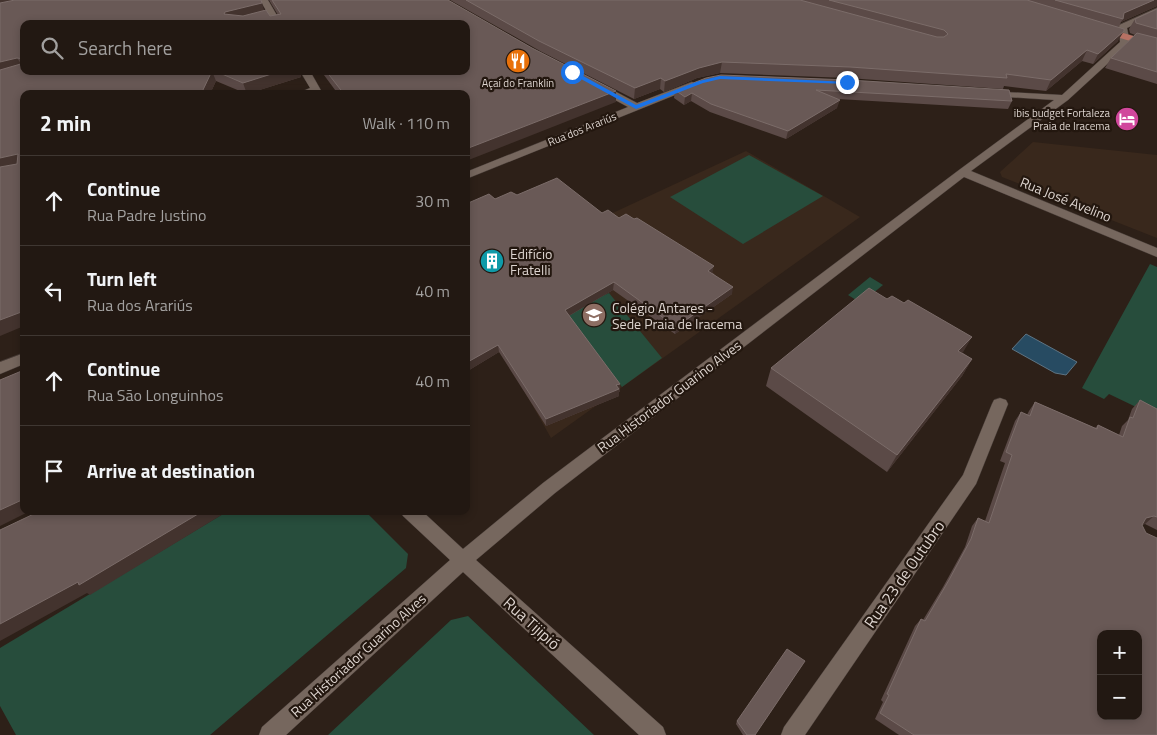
<!DOCTYPE html>
<html lang="en">
<head>
<meta charset="utf-8">
<style>
  body { margin:0; font-family:"Titillium Web",sans-serif; background:#2a211b; color:#f1f3f6 }
  .controls { position:absolute; right:15px; bottom:15px; display:grid; overflow:hidden; border-radius:10px; box-shadow:0 2px 8px #0003 }
  .controls button { width:45px; height:45px; display:grid; place-items:center; padding:0; border:0; border-bottom:1px solid #3f3732; background:#221812; color:#f1f3f6; font:25px sans-serif }
  .stop { position:absolute; width:15px; height:15px; margin:-11px; border:4px solid #1a73e8; border-radius:50%; background:#fff }
  .stop.end { background:#1a73e8; border-color:#fff; box-shadow:0 1px 5px #0008 }
  .list { margin:0; padding:0; list-style:none }
  h2 { display:flex; justify-content:space-between; align-items:center; height:65px; margin:0; padding:0 20px; font-size:21px }
  h2 small { font-size:16px; font-weight:400; color:#a2a09f }
  .list li { display:grid; grid-template-columns:32px 1fr auto; gap:15px; align-items:center; box-sizing:border-box; height:90px; padding:0 20px; border-top:1px solid #3f3732 }
  .list b { display:block; font-size:19px; white-space:nowrap }
  .list p { margin:0; font-size:16px; white-space:nowrap; color:#a2a09f }
  .list em { font-size:16px; font-style:normal; color:#a2a09f }
  .icon { flex:none; width:28px; height:28px; fill:none; stroke:currentColor; stroke-width:2; stroke-linecap:round; stroke-linejoin:round }
  .map { position:relative; flex:none; width:1157px; height:735px; overflow:hidden }
  .search { position:absolute; background:#221812; box-shadow:0 2px 8px #0003; left:20px; top:20px; width:450px; height:55px; display:flex; align-items:center; gap:12px; box-sizing:border-box; padding:0 18px; border-radius:10px; color:#a2a09f; font-size:19px }
  .panel { position:absolute; background:#221812; box-shadow:0 2px 8px #0003; left:20px; top:90px; width:450px; height:425px; border-radius:10px }
  .map>svg:first-child { display:block }
  .built { fill:#39281c }
  .green { fill:#274d3c }
  .water { fill:#274b62; stroke:#5e7483 }
  .lines { fill:none; stroke-linecap:round; stroke-linejoin:round }
  .minor-casing { stroke:#453a35; stroke-width:1 }
  .major-casing { stroke:#453a35; stroke-width:1 }
  .minor { fill:#76675e; fill-rule:evenodd }
  .major { fill:#b77163; fill-rule:evenodd }
  .wall { fill:#5b4a47 }
  .shaded-wall { fill:#43332e }
  .building { fill:#695956; stroke:#7b6c69; fill-rule:evenodd }
  .route { fill:#1a73e8 }
  .labels { text-anchor:middle; dominant-baseline:central; stroke-width:4.5; stroke-linejoin:round; paint-order:stroke }
  .far-poi-label { font-size:11px; fill:#ddd4cf; stroke:#23170f }
  .far-street-label { font-size:11px; fill:#ddd4cf; stroke:#23170f }
  .street-label { font-size:14px; fill:#ddd4cf; stroke:#23170f }
  .poi-label { font-size:14px; fill:#ddd4cf; stroke:#23170f; text-anchor:start }
  .near-street-label { font-size:16px; fill:#ddd4cf; stroke:#23170f }
</style>
</head>
<body>
<div class="map">
<svg width="1157" height="735" viewBox="0 0 1157 735">
  <rect width="100%" height="100%" fill="#2d2018"/>
  <!-- built -->
  <path class="built" d="M 1033,142 L 1157,155 L 1157,238 L 1002,177 L 1000,172 Z
    M 746,151 L 860,217 L 551,438 L 498,345 L 574,231 Z"/>
  <!-- green -->
  <path class="green" d="M 749,155 L 823,196 L 743,244 L 670,197 Z
    M 1150,264 L 1157,267 L 1157,417 L 1109,394 L 1104,399 L 1082,388 Z
    M 870,277 L 883,285 L 861,303 L 848,295 Z
    M 609,293 L 662,358 L 622,387 L 564,313 Z
    M 228,511 L 365,511 L 408,554 L 406,568 L 210,735 L 16,735 L 0,706 L 0,648 Z
    M 468,616 L 594,735 L 328,735 L 451,620 Z"/>
  <!-- water -->
  <path class="water" d="M 1026,334 L 1077,362 L 1066,375 L 1055,373 L 1012,349 Z"/>
  <g class="lines">
    <!-- minor casing -->
    <g class="minor-casing">
      <path id="minor" d="M 260,0 L 268,0 L 282,24 L 273,24 L 270,18 L 246,24 L 229,24 L 268,14 Z
        M 1157,8 L 1157,14 L 1127,28 L 1130,43 L 1128,45 L 1068,100 L 971,171 L 1157,248 L 1157,257 L 964,177 L 555,493 L 476,560 L 663,727 L 666,735 L 639,735 L 463,572 L 286,735 L 259,735 L 262,727 L 450,560 L 403,516 L 400,511 L 422,511 L 463,549 L 543,483 L 959,170 L 1054,100 L 991,96 L 987,95 L 987,91 L 1062,95 L 1120,42 L 1119,25 Z
        M 300,71 L 310,71 L 323,94 L 296,94 L 310,88 Z
        M 692,82 L 697,85 L 695,87 L 466,179 L 466,172 L 628,107 L 595,89 L 595,85 L 603,85 L 637,103 Z
        M 24,353 L 24,364 L 0,374 L 0,362 Z
        M 1000,398 L 1006,400 L 1008,404 L 976,484 L 805,735 L 781,735 L 784,727 L 963,475 L 992,404 L 994,400 Z"/>
    </g>
    <!-- major casing -->
    <g class="major-casing">
      <path id="major" d="M 1103,27 L 1157,43 L 1157,49 L 1100,32 L 1099,30 Z"/>
    </g>
    <!-- minor -->
    <use href="#minor" class="minor"/>
    <!-- major -->
    <use href="#major" class="major"/>
  </g>
  <!-- wall -->
  <path class="wall" d="M 0,0 L 264,10 L 270,16 L 278,15 L 269,0 L 448,0 L 616,102 L 466,94 L 338,94 L 321,71 L 466,71 L 24,24 L 24,71 L 300,71 L 301,77 L 247,94 L 216,81 L 210,94 L 24,94 Z
    M 450,0 L 1157,0 L 1157,6 L 1121,22 L 1119,27 L 1118,41 L 1093,64 L 1082,61 L 1046,91 L 1004,86 L 1003,89 L 847,78 L 720,73 L 697,78 L 664,92 L 660,89 L 634,99 L 540,51 Z
    M 1157,9 L 1157,84 L 1105,68 L 1111,58 L 1135,35 L 1130,33 L 1129,29 L 1135,19 Z
    M 706,78 L 1012,101 L 1008,109 L 838,99 L 837,108 L 786,139 L 710,112 L 691,101 L 684,105 L 674,98 L 675,90 Z
    M 517,195 L 602,213 L 619,218 L 713,273 L 732,294 L 675,334 L 613,290 L 569,316 L 620,384 L 620,392 L 619,392 L 619,396 L 546,426 L 499,352 L 466,372 L 466,204 Z
    M 963,353 L 972,359 L 962,376 L 887,472 L 766,386 L 771,368 Z
    M 1140,400 L 1157,409 L 1157,530 L 1145,524 L 1142,525 L 1157,735 L 899,735 L 875,719 L 883,702 L 881,700 L 915,626 L 921,619 L 923,620 L 943,587 L 965,547 L 972,526 L 978,518 L 985,521 L 1005,463 L 1000,461 L 1015,421 L 1021,412 L 1027,415 L 1029,411 L 1035,402 L 1095,428 L 1098,425 L 1119,435 L 1122,426 L 1128,420 L 1132,409 Z
    M 737,721 L 756,735 L 743,735 L 736,724 Z"/>
  <!-- shaded-wall -->
  <path class="shaded-wall" d="M 0,0 L 23,0 L 0,4 Z
    M 1154,0 L 1157,0 L 1157,6 L 1121,22 L 1123,19 L 1124,13 Z
    M 262,3 L 265,13 L 229,22 L 224,14 L 225,12 Z
    M 1124,31 L 1118,41 L 1093,64 L 1098,54 Z
    M 1087,50 L 1082,61 L 1046,91 L 1051,80 Z
    M 17,58 L 24,68 L 0,74 L 0,62 Z
    M 722,62 L 720,73 L 697,78 L 664,92 L 665,81 L 699,68 Z
    M 212,71 L 216,81 L 210,94 L 201,94 Z
    M 281,71 L 300,71 L 301,77 L 247,94 L 243,83 Z
    M 313,71 L 321,71 L 313,73 Z
    M 661,78 L 660,89 L 634,99 L 635,88 Z
    M 616,91 L 616,102 L 466,161 L 466,149 Z
    M 692,93 L 691,101 L 684,105 L 685,97 Z
    M 840,100 L 837,108 L 786,139 L 788,131 Z
    M 18,154 L 24,163 L 0,171 L 0,158 Z
    M 714,266 L 712,274 L 708,271 Z
    M 614,282 L 613,290 L 565,318 L 565,310 Z
    M 733,287 L 732,294 L 675,334 L 676,327 Z
    M 24,311 L 24,326 L 0,336 L 0,320 Z
    M 972,337 L 962,354 L 958,351 Z
    M 498,345 L 499,352 L 466,372 L 466,363 Z
    M 972,359 L 962,376 L 887,472 L 897,455 Z
    M 620,384 L 620,392 L 619,392 L 619,396 L 546,426 L 546,419 Z
    M 23,499 L 24,511 L 30,511 L 0,526 L 0,510 Z
    M 203,511 L 228,511 L 90,595 L 87,593 L 0,641 L 0,624 Z
    M 1154,516 L 1145,524 L 1137,526 L 1146,518 Z"/>
  <!-- building -->
  <path class="building" d="M 15,0 L 261,0 L 262,3 L 225,12 L 224,14 L 243,16 L 266,10 L 270,16 L 281,14 L 272,0 L 448,0 L 532,48 L 616,91 L 466,149 L 466,94 L 344,94 L 326,71 L 466,71 L 466,24 L 24,24 L 24,59 L 17,58 L 0,62 L 0,3 Z
    M 466,0 L 800,0 L 937,37 L 944,37 L 948,34 L 944,30 L 829,0 L 1027,0 L 1124,29 L 1124,31 L 1098,54 L 1087,50 L 1051,80 L 1006,74 L 1007,78 L 850,67 L 722,62 L 699,68 L 665,81 L 661,78 L 635,88 L 539,41 Z
    M 1055,0 L 1154,0 L 1124,13 L 1123,19 Z
    M 1157,9 L 1157,29 L 1136,23 L 1135,19 Z
    M 1137,33 L 1157,38 L 1157,72 L 1111,58 Z
    M 24,63 L 24,71 L 212,71 L 201,94 L 24,94 L 24,311 L 0,320 L 0,167 L 17,164 L 18,154 L 0,158 L 0,70 Z
    M 215,71 L 281,71 L 243,83 Z
    M 721,75 L 849,80 L 1009,90 L 1012,101 L 816,90 L 840,100 L 788,131 L 711,104 L 692,93 L 685,97 L 675,90 L 706,78 Z
    M 557,178 L 602,213 L 608,210 L 619,218 L 626,214 L 634,219 L 637,218 L 714,266 L 708,271 L 733,287 L 676,327 L 614,282 L 565,310 L 620,384 L 616,385 L 619,389 L 546,419 L 498,345 L 466,363 L 466,204 L 489,194 L 495,199 L 511,192 L 517,195 Z
    M 869,288 L 887,299 L 892,296 L 904,303 L 908,300 L 972,337 L 958,351 L 972,359 L 897,455 L 771,368 Z
    M 24,370 L 24,499 L 0,510 L 0,380 Z
    M 1140,400 L 1157,409 L 1157,517 L 1154,516 L 1146,518 L 1142,525 L 1146,533 L 1157,538 L 1157,735 L 914,735 L 880,713 L 889,695 L 887,694 L 921,619 L 925,621 L 949,580 L 971,539 L 978,518 L 989,523 L 1012,455 L 1006,452 L 1021,412 L 1030,416 L 1035,402 L 1097,429 L 1098,425 L 1123,437 L 1130,417 L 1133,418 ZM 1101,634 L 1138,634 L 1138,716 L 1101,716 Z
    M 40,511 L 203,511 L 79,585 L 78,582 L 0,624 L 0,530 Z
    M 787,649 L 805,661 L 755,735 L 747,735 L 737,721 Z"/>
  <!-- route -->
  <path class="route" d="M 570,71 L 574,71 L 636,105 L 699,81 L 720,76 L 850,82 L 847,84 L 720,79 L 703,83 L 636,109 L 570,73 Z"/>
  <!-- icons -->
  <defs>
    <g id="restaurant-disc" transform="scale(1.25)"><circle r="9.5" fill="#e8710a" stroke="#23170f"/><path d="M-5-6h1v4h1v-4h1v4h1v-4h1v5L-1.5 .5V6h-2V.5L-5-1ZM5-6V6H3V1.5H1.5Q1.5-4 5-6Z" fill="#fff"/></g>
    <g id="hotel-disc" transform="scale(1.25)"><circle r="9.5" fill="#d1479c" stroke="#23170f"/><path d="M-6-4.5h1.5V1H6V5H4.5V3h-9V5H-6ZM-4 0a1.8 1.8 0 1 1 3.6 0ZM.5 0V-2.5h3Q6-2.5 6 0Z" fill="#fff"/></g>
    <g id="building-disc" transform="scale(1.25)"><circle r="9.5" fill="#0f9aa8" stroke="#23170f"/><path d="M-4-6H4V6H1V3H-1V6H-4ZM-2.5-4.3h1.7v1.8h-1.7ZM.8-4.3h1.7v1.8H.8ZM-2.5-1h1.7V.8h-1.7ZM.8-1h1.7V.8H.8Z" fill="#fff"/></g>
    <g id="school-disc" transform="scale(1.25)"><circle r="9.5" fill="#8d6e63" stroke="#23170f"/><path d="M0-5L7-2L0 1L-7-2ZM-4 1L0 2.5L4 1V4Q0 6-4 4Z" fill="#fff"/></g>
  </defs>
  <g fill-rule="evenodd">
    <use href="#restaurant-disc" x="518" y="61"/>
    <use href="#hotel-disc" x="1127" y="119"/>
    <use href="#building-disc" x="492" y="261"/>
    <use href="#school-disc" x="594" y="315"/>
  </g>
  <g class="labels">
    <!-- far-poi labels -->
    <g class="far-poi-label">
      <text x="518" y="83">Açaí do Franklin</text>
      <text x="1110" y="113" text-anchor="end">ibis budget Fortaleza<tspan x="1110" dy="13">Praia de Iracema</tspan></text>
    </g>
    <!-- far-street labels -->
    <g class="far-street-label">
      <text transform="translate(582 129) rotate(-22)">Rua dos Arariús</text>
    </g>
    <!-- street labels -->
    <g class="street-label">
      <text transform="translate(1066 199) rotate(22)">Rua José Avelino</text>
      <text transform="translate(669 396) rotate(-37)">Rua Historiador Guarino Alves</text>
      <text transform="translate(358 655) rotate(-42)">Rua Historiador Guarino Alves</text>
    </g>
    <!-- poi labels -->
    <g class="poi-label">
      <text x="510" y="253">Edifício<tspan x="510" dy="16">Fratelli</tspan></text>
      <text x="612" y="307">Colégio Antares -<tspan x="612" dy="16">Sede Praia de Iracema</tspan></text>
    </g>
    <!-- near-street labels -->
    <g class="near-street-label">
      <text transform="translate(904 574) rotate(-55)">Rua 23 de Outubro</text>
      <text transform="translate(532 623) rotate(42)">Rua Tijipió</text>
    </g>
  </g>
</svg>
<div class="controls">
<button>+</button>
<button>−</button>
</div>
<div class="stop" style="left:572px;top:72px"></div>
<div class="stop end" style="left:847px;top:82px"></div>
<div class="search"><svg class="icon" aria-label="search" viewBox="0 0 24 24"><circle cx="10" cy="10" r="6"/><path d="M15 15l6 6"/></svg>Search here</div>
<section class="panel">
<h2>2 min<small>Walk · 110 m</small></h2>
<ul class="list">
<li><svg class="icon" aria-label="ahead" viewBox="0 0 24 24"><path d="M12 20V5M6 11l6-6 6 6"/></svg><div><b>Continue</b><p>Rua Padre Justino</p></div><em>30 m</em></li>
<li><svg class="icon" aria-label="left" viewBox="0 0 24 24"><path d="M17 20v-9H6M10 6l-5 5 5 5"/></svg><div><b>Turn left</b><p>Rua dos Arariús</p></div><em>40 m</em></li>
<li><svg class="icon" aria-label="ahead" viewBox="0 0 24 24"><path d="M12 20V5M6 11l6-6 6 6"/></svg><div><b>Continue</b><p>Rua São Longuinhos</p></div><em>40 m</em></li>
<li><svg class="icon" aria-label="arrive" viewBox="0 0 24 24"><path d="M6 21V4h12l-3 4 3 4H6"/></svg><div><b>Arrive at destination</b></div></li>
</ul>
</section>
</div>
</body>
</html>
